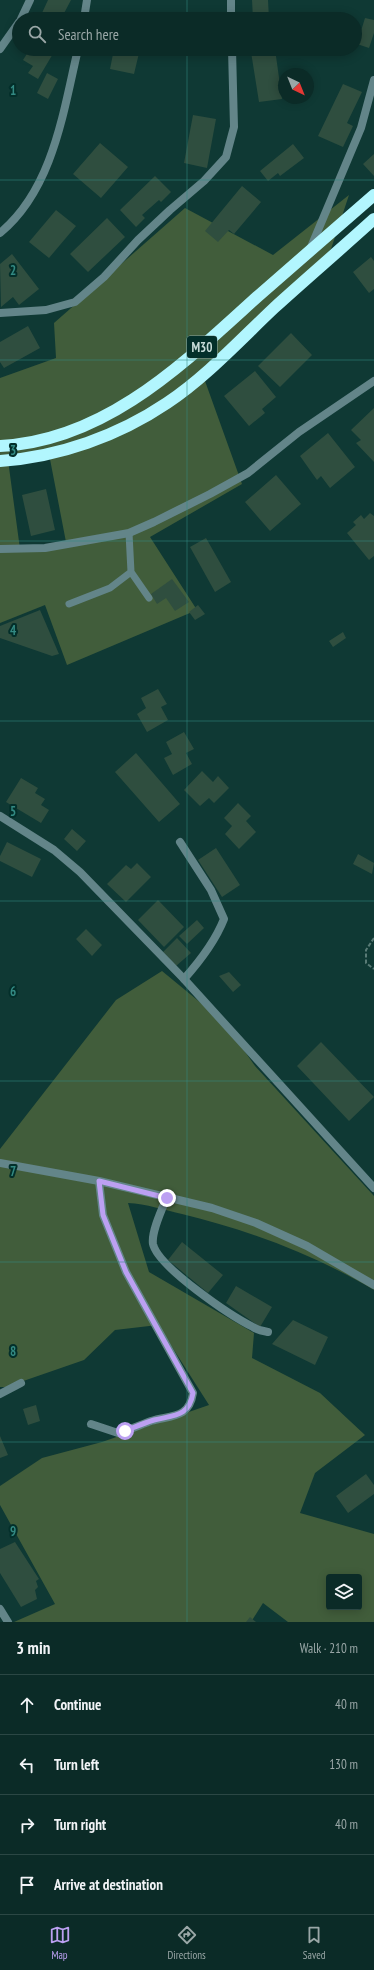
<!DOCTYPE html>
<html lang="en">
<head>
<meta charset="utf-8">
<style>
  body { margin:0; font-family:"PT Sans Narrow",sans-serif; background:#193733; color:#f1f3f6 }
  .controls { position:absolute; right:12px; bottom:12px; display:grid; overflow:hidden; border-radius:4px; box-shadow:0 2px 10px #0003 }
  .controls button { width:36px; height:36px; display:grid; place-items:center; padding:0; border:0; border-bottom:1px solid #2b4744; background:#0b2b27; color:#f1f3f6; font:20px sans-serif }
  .compass { position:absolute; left:278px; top:68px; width:36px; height:36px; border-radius:50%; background:#0b2b27; box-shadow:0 2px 10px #0003; rotate:137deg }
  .stop { position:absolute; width:12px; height:12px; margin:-9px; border:3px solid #bca0f2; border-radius:50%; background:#fff }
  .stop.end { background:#bca0f2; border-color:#fff; box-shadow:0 1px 4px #0008 }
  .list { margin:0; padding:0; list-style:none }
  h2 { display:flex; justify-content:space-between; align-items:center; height:52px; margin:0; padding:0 16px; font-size:17px }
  h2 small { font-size:13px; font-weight:400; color:#9aa7a7 }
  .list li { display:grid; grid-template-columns:26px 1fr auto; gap:12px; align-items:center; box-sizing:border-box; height:60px; padding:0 16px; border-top:1px solid #2b4744 }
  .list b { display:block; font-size:15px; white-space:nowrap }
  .list em { font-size:13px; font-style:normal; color:#9aa7a7 }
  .icon { flex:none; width:22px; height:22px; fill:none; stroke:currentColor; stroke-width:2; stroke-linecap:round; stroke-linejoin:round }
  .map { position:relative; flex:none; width:374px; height:1622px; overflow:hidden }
  .search { position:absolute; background:#0b2b27; box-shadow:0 2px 10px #0003; left:12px; right:12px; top:12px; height:44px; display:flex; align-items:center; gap:10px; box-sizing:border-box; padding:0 14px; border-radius:22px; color:#9aa7a7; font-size:15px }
  .sheet { height:292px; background:#0b2b27 }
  nav { display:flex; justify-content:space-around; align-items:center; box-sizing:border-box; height:56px; border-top:1px solid #2b4744; background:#0b2b27; font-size:11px; color:#9aa7a7 }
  nav a { display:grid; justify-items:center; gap:2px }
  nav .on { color:#bca0f2 }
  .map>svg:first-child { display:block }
  .green { fill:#415d3b; fill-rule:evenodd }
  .building { fill:#2f4e3f }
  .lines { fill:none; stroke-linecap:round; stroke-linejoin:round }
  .path { stroke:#597b76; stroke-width:2; stroke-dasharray:4 2; stroke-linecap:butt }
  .service { stroke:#638589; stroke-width:7 }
  .minor { stroke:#638589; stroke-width:8 }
  .tertiary { stroke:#638589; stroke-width:8 }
  .motorway { stroke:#b2f6fe; stroke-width:12 }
  .route { stroke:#bca0f2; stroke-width:5 }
  .grid { fill:none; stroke:#338a83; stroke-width:1; stroke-opacity:0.55 }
  .labels { text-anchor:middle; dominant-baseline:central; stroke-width:4; stroke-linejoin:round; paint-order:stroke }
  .shield { fill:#032f2a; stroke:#8ba7a3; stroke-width:1 }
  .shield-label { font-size:13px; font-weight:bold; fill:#c5dad7 }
  .grid-label { font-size:13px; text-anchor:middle; font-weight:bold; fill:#338a83; stroke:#032f2a; stroke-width:4; stroke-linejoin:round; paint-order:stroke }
</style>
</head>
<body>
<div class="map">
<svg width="374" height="1622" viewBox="0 0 374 1622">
  <rect width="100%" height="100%" fill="#0f3934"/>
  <!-- green -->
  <path class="green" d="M 349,195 L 331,249 L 205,381 L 242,484 L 150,537 L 197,610 L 67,665 L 45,605 L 0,623 L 0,378 L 56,358 L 54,323 L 185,208 L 273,255 ZM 49,454 L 66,542 L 20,549 L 8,460 Z
    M 162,971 L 224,1022 L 255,1066 L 374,1196 L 374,1290 C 315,1255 248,1230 182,1214 C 165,1210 146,1204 128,1203 L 149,1272 L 254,1333 L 252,1358 L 320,1393 L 365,1435 L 315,1473 L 300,1513 L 374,1534 L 374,1622 L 288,1622 L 263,1603 L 251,1622 L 14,1622 L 55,1604 L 0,1505 L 0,1486 L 42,1458 L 102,1442 L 209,1405 L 158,1325 L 115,1330 L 84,1360 L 6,1387 L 0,1387 L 0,1149 L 116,1000 ZM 329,1577 L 359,1577 L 359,1607 L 329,1607 Z"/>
  <!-- building -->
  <path class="building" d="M 48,0 L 71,0 L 61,19 L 54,19 L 42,13 Z
    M 252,0 L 268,0 L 269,19 L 253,19 Z
    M 365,18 L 374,20 L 374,33 L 369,48 L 357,44 Z
    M 30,49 L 48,49 L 54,52 L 38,79 L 28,73 L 33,66 L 23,60 Z
    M 114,49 L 140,49 L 134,74 L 110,69 Z
    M 275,49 L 282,99 L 259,102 L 251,52 Z
    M 47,73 L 58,79 L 48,99 L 37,93 Z
    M 343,84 L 362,92 L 347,123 L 353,126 L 343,147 L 318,136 Z
    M 193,115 L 216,119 L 207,168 L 184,163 Z
    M 100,143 L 128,167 L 101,198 L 73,174 Z
    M 293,144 L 304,158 L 280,176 L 278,173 L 268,181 L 260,171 Z
    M 374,154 L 374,176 L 363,164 Z
    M 155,176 L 171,192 L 161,202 L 159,200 L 142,215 L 145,218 L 136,227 L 120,210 Z
    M 242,186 L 261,202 L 234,234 L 229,230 L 218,242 L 205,231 Z
    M 56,210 L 76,226 L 49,258 L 29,242 Z
    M 107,218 L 125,237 L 88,272 L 70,254 Z
    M 12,254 L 39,289 L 19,305 L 13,297 L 1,307 L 0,264 Z
    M 371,257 L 374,261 L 374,289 L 369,293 L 353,272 Z
    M 28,326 L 40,348 L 4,368 L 0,362 L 0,342 Z
    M 291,333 L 312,355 L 280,387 L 258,366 Z
    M 255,371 L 276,397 L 262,409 L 265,413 L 249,426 L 224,396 Z
    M 374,408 L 374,462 L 356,443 L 361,440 L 351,430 Z
    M 328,433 L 355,467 L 330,488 L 321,476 L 317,480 L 300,456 Z
    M 276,475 L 301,504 L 270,531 L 245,502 Z
    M 46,489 L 55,530 L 31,536 L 22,495 Z
    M 370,513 L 374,516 L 374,556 L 369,560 L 347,533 L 356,525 L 353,522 L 361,515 L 364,519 Z
    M 206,538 L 231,582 L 215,592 L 190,547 Z
    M 172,579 L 189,602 L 175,611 L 166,598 L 157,604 L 151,594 Z
    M 198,605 L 205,614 L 195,620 L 189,612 Z
    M 40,610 L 59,654 L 52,656 L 0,638 L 0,626 Z
    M 343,632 L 346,638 L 333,647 L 329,641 Z
    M 158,689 L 167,704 L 161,707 L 168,720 L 147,732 L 137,714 L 146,708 L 141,698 Z
    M 184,732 L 194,749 L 186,753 L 192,764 L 173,775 L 164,758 L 172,754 L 166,742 Z
    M 136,753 L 180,804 L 159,822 L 115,772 Z
    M 202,771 L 213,782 L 218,776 L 229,788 L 214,803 L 209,798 L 200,806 L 184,790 Z
    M 21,778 L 38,788 L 35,793 L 45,799 L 41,805 L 49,810 L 41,823 L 6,802 Z
    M 238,803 L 251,816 L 246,821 L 256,832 L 239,849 L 225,834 L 232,826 L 224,818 Z
    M 72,829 L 86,841 L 77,851 L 64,839 Z
    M 7,842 L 41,859 L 32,877 L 0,861 L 0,856 Z
    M 216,848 L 240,885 L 222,897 L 198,860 Z
    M 358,854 L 374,863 L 372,874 L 353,864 Z
    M 137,863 L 151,877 L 126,902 L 107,884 L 126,865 L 131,869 Z
    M 158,900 L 184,927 L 164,947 L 138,920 Z
    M 197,920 L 204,928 L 187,944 L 179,936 Z
    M 86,929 L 102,945 L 92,956 L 76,939 Z
    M 177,938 L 191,953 L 176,966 L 163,952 Z
    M 229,972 L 241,985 L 233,992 L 219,976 Z
    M 321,1042 L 374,1097 L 349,1121 L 297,1066 Z
    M 182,1242 L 223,1275 L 208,1293 L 168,1260 Z
    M 236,1286 L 272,1307 L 260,1327 L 226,1303 Z
    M 293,1320 L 328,1337 L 315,1365 L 272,1344 Z
    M 36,1405 L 40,1421 L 28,1425 L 23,1409 Z
    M 0,1436 L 8,1455 L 0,1458 Z
    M 366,1474 L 374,1485 L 374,1494 L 348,1513 L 336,1496 Z
    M 15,1542 L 39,1579 L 36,1581 L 38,1587 L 35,1590 L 37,1599 L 21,1607 L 0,1573 L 0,1549 Z
    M 250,1617 L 256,1622 L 246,1622 Z"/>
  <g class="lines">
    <!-- path -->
    <path class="path" d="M 374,938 L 366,950 L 366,963 L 374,969"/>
    <!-- service -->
    <path class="service" d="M 129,533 L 131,572 L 149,598
      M 69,604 L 110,588 L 131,572"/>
    <!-- minor -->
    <path class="minor" d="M 231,0 L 231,19
      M 21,19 L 30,0
      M 84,19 L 87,0
      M 0,49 L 19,22
      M 0,233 C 53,189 63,113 78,49
      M 311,247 L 361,128 L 374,80
      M 0,313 L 46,310 L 75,302 L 104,277 L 138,240 L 170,210 L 204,181 L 226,157 L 234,127 L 232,49
      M 0,549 L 45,548 L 129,533 L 154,522 L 210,494 L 248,473 L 299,432 L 374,381
      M 180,842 L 211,890 L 224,919 C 215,942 200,961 184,979
      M 0,1163 L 99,1181 L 212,1208 L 256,1223 L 307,1246 L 374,1285
      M 167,1197 C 162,1209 151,1232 153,1244 C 158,1267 231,1316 253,1327 C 257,1330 263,1331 268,1332
      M 0,1394 L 21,1383
      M 91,1424 L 118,1433 C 129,1430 140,1425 151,1421 C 171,1415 189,1419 193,1393 L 126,1272 L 103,1215 L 99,1181"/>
    <!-- tertiary -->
    <path class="tertiary" d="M 0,816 L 54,850 L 80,872 L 184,979 L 374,1188
      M 0,1609 L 8,1622"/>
    <!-- motorway -->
    <path class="motorway" d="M 0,446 C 105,441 183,364 257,297 C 296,263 335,229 374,195
      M 0,461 C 59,457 118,436 167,403 C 206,377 240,340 274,308 C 307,278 341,249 374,219"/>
  </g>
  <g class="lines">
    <!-- route -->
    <path class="route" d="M 125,1431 C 135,1427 144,1423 154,1420 C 174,1415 189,1417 193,1393 L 126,1272 L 103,1215 L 99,1181 L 167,1198"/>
  </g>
  <!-- grid -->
  <path class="grid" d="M 187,0 L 187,19M 187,49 L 187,1622M 0,180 L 374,180M 0,360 L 374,360M 0,541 L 374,541M 0,721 L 374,721M 0,901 L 374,901M 0,1081 L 374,1081M 0,1262 L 374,1262M 0,1442 L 374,1442"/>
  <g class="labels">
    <!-- shield labels -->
    <rect class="shield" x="187" y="336" width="30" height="22" rx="3"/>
    <g class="shield-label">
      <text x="202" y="347">M30</text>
    </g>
  </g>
  <g class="grid-label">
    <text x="13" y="95">1</text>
    <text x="13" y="275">2</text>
    <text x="13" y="455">3</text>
    <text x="13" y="635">4</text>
    <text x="13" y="816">5</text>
    <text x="13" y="996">6</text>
    <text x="13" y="1176">7</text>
    <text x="13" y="1356">8</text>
    <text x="13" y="1536">9</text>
  </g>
</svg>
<div class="controls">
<button><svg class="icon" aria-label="layers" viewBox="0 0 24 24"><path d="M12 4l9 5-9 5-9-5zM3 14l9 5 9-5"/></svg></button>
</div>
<svg class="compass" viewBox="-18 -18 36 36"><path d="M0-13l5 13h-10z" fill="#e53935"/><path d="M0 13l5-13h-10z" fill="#9aa7a7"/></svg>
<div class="stop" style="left:125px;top:1431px"></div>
<div class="stop end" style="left:167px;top:1198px"></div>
<div class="search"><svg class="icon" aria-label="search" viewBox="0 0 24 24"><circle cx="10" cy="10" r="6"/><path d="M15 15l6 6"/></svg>Search here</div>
</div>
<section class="sheet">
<h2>3 min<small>Walk · 210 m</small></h2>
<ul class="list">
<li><svg class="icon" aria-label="ahead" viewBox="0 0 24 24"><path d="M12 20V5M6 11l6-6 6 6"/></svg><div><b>Continue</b></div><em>40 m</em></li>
<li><svg class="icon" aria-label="left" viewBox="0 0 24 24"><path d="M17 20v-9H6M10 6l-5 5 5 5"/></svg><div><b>Turn left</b></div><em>130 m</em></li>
<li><svg class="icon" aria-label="right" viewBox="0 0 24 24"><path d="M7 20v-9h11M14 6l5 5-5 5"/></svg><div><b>Turn right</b></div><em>40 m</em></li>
<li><svg class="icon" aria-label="arrive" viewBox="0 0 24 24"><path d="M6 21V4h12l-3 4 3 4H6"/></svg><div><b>Arrive at destination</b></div></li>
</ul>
</section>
<nav>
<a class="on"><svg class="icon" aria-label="map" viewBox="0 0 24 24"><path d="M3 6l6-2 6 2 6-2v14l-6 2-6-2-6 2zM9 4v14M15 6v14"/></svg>Map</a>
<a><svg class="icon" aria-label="directions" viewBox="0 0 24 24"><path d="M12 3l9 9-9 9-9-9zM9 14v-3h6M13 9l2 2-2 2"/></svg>Directions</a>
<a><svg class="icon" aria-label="saved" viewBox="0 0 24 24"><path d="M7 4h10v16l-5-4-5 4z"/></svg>Saved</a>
</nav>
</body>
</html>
